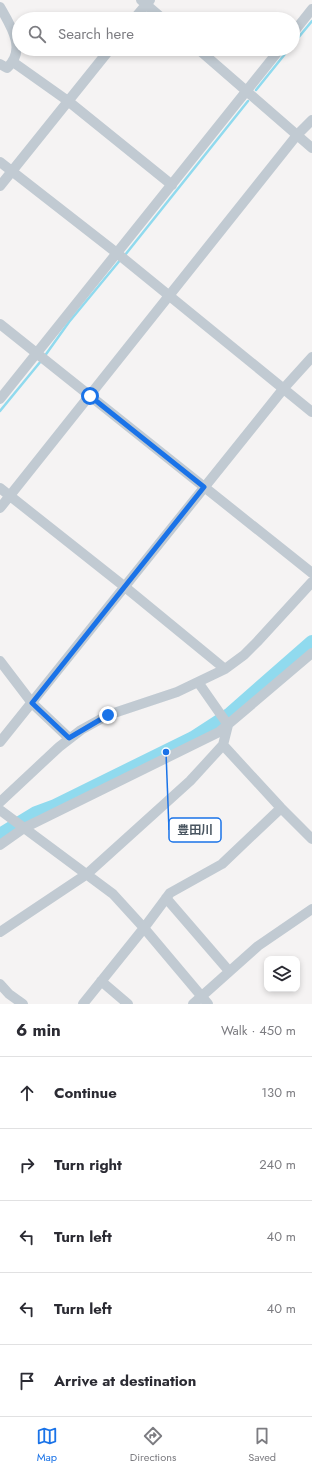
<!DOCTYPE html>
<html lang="en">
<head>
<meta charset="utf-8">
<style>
  body { margin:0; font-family:Jost,"Noto Sans JP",sans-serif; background:#f7f7f7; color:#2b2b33 }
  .controls { position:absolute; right:12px; bottom:12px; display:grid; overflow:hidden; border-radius:8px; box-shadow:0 2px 6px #0003 }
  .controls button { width:36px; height:36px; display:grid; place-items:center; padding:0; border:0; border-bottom:1px solid #e1e1e2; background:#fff; color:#2b2b33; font:20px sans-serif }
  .stop { position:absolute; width:12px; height:12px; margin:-9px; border:3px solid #1a73e8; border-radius:50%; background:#fff }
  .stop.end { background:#1a73e8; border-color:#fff; box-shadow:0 1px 4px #0008 }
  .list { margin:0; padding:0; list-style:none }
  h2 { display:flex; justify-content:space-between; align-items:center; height:52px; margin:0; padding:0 16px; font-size:17px }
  h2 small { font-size:13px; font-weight:400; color:#7c7c81 }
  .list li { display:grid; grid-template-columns:26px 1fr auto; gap:12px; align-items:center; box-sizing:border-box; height:72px; padding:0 16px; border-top:1px solid #e1e1e2 }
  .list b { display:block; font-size:15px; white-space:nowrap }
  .list em { font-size:13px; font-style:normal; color:#7c7c81 }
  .icon { flex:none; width:22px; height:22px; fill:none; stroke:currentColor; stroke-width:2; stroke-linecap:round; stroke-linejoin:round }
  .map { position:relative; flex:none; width:312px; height:1004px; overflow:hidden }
  .search { position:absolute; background:#fff; box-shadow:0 2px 6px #0003; left:12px; right:12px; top:12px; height:44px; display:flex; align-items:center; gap:10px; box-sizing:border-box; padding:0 14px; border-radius:22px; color:#7c7c81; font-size:15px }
  .sheet { height:412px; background:#fff }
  nav { display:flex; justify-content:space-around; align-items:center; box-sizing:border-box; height:56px; border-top:1px solid #e1e1e2; background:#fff; font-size:11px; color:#7c7c81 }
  nav a { display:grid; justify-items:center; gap:2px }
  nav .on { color:#1a73e8 }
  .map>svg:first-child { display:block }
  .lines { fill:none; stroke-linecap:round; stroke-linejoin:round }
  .stream { stroke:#90daee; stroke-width:2.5 }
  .river { stroke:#90daee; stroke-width:14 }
  .minor { stroke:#c1cad2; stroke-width:10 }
  .route { stroke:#1a73e8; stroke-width:5 }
  .leader { fill:none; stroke:#1a73e8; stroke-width:1.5 }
  .callout-dot { fill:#1a73e8; stroke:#fff; stroke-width:1.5 }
  .callout { fill:#fff; stroke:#1a73e8; stroke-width:1.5 }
  .callout-label { font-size:12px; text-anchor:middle; font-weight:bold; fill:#4a5661 }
</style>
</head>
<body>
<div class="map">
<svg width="312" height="1004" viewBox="0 0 312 1004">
  <rect width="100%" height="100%" fill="#f5f3f3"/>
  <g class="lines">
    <!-- stream -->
    <path class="stream" d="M 293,44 L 312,21
      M 256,90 L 289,49
      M 125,255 L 248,101
      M 44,357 L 69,322 L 121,259
      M 0,411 L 41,361"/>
    <!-- river -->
    <path class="river" d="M 0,835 L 36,813 L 55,806 L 193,738 L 230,714 L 312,642"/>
    <!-- minor -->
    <path class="minor" d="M 141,0 L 163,19
      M 0,7 C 11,26 27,50 7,68 L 0,64
      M 134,19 L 150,0
      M 293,33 L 312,9
      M 198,49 L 312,148
      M 13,62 L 68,101 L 172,185
      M 0,162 L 118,254 L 312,412
      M 0,186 L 110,49
      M 0,324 L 312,573
      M 0,399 L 280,49
      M 0,488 L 125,587 L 225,669
      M 0,508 L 297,135 L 312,120
      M 0,661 L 32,703 L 69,738
      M 0,742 L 284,388 L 312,357
      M 223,745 L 281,808 L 312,839
      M 0,802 L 59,747 L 81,730 L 108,715 L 177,692 L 225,669 L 244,655 L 257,642 L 312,582
      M 0,810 L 113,894 L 144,928 L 208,1004
      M 0,845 L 24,828 L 219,732 L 312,653
      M 166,898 L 229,971
      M 0,932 L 87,874 L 190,781 L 223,745 L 228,725 L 198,682
      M 101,981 L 128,1004
      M 0,984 L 9,994 L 23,1004
      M 83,1004 L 144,928 L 170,893 L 222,864 L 281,808
      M 193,1004 L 258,946 L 312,909"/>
  </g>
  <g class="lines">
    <!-- route -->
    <path class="route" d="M 90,396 L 204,487 L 32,703 L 69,738 L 108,715"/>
  </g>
  <!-- callouts -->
  <path class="leader" d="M166 752L169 830"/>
  <circle class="callout-dot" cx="166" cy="752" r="4"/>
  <rect class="callout" x="169" y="818" width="52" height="24" rx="4"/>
  <g class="callout-label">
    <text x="195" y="834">豊田川</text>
  </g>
</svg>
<div class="controls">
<button><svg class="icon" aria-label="layers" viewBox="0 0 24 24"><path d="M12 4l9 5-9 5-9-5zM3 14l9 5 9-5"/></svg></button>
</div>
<div class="stop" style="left:90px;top:396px"></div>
<div class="stop end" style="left:108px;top:715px"></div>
<div class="search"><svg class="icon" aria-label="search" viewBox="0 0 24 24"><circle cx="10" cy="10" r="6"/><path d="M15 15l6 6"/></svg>Search here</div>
</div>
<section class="sheet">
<h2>6 min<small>Walk · 450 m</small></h2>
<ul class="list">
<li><svg class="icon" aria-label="ahead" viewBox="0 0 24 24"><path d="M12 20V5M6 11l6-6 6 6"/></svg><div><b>Continue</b></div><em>130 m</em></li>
<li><svg class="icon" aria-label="right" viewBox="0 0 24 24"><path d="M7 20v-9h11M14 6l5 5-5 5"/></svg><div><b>Turn right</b></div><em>240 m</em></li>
<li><svg class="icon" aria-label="left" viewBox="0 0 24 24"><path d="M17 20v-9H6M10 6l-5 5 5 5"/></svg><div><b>Turn left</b></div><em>40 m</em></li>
<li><svg class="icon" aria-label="left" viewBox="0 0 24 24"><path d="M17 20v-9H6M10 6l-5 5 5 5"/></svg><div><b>Turn left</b></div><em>40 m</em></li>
<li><svg class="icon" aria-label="arrive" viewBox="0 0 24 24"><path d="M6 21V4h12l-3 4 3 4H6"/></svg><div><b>Arrive at destination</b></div></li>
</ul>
</section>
<nav>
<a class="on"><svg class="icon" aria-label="map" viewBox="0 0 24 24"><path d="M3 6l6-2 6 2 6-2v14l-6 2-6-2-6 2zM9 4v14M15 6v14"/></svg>Map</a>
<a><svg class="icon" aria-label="directions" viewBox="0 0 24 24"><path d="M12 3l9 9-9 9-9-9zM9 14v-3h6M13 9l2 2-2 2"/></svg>Directions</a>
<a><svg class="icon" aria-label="saved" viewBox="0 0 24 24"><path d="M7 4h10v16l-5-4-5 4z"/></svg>Saved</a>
</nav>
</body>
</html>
